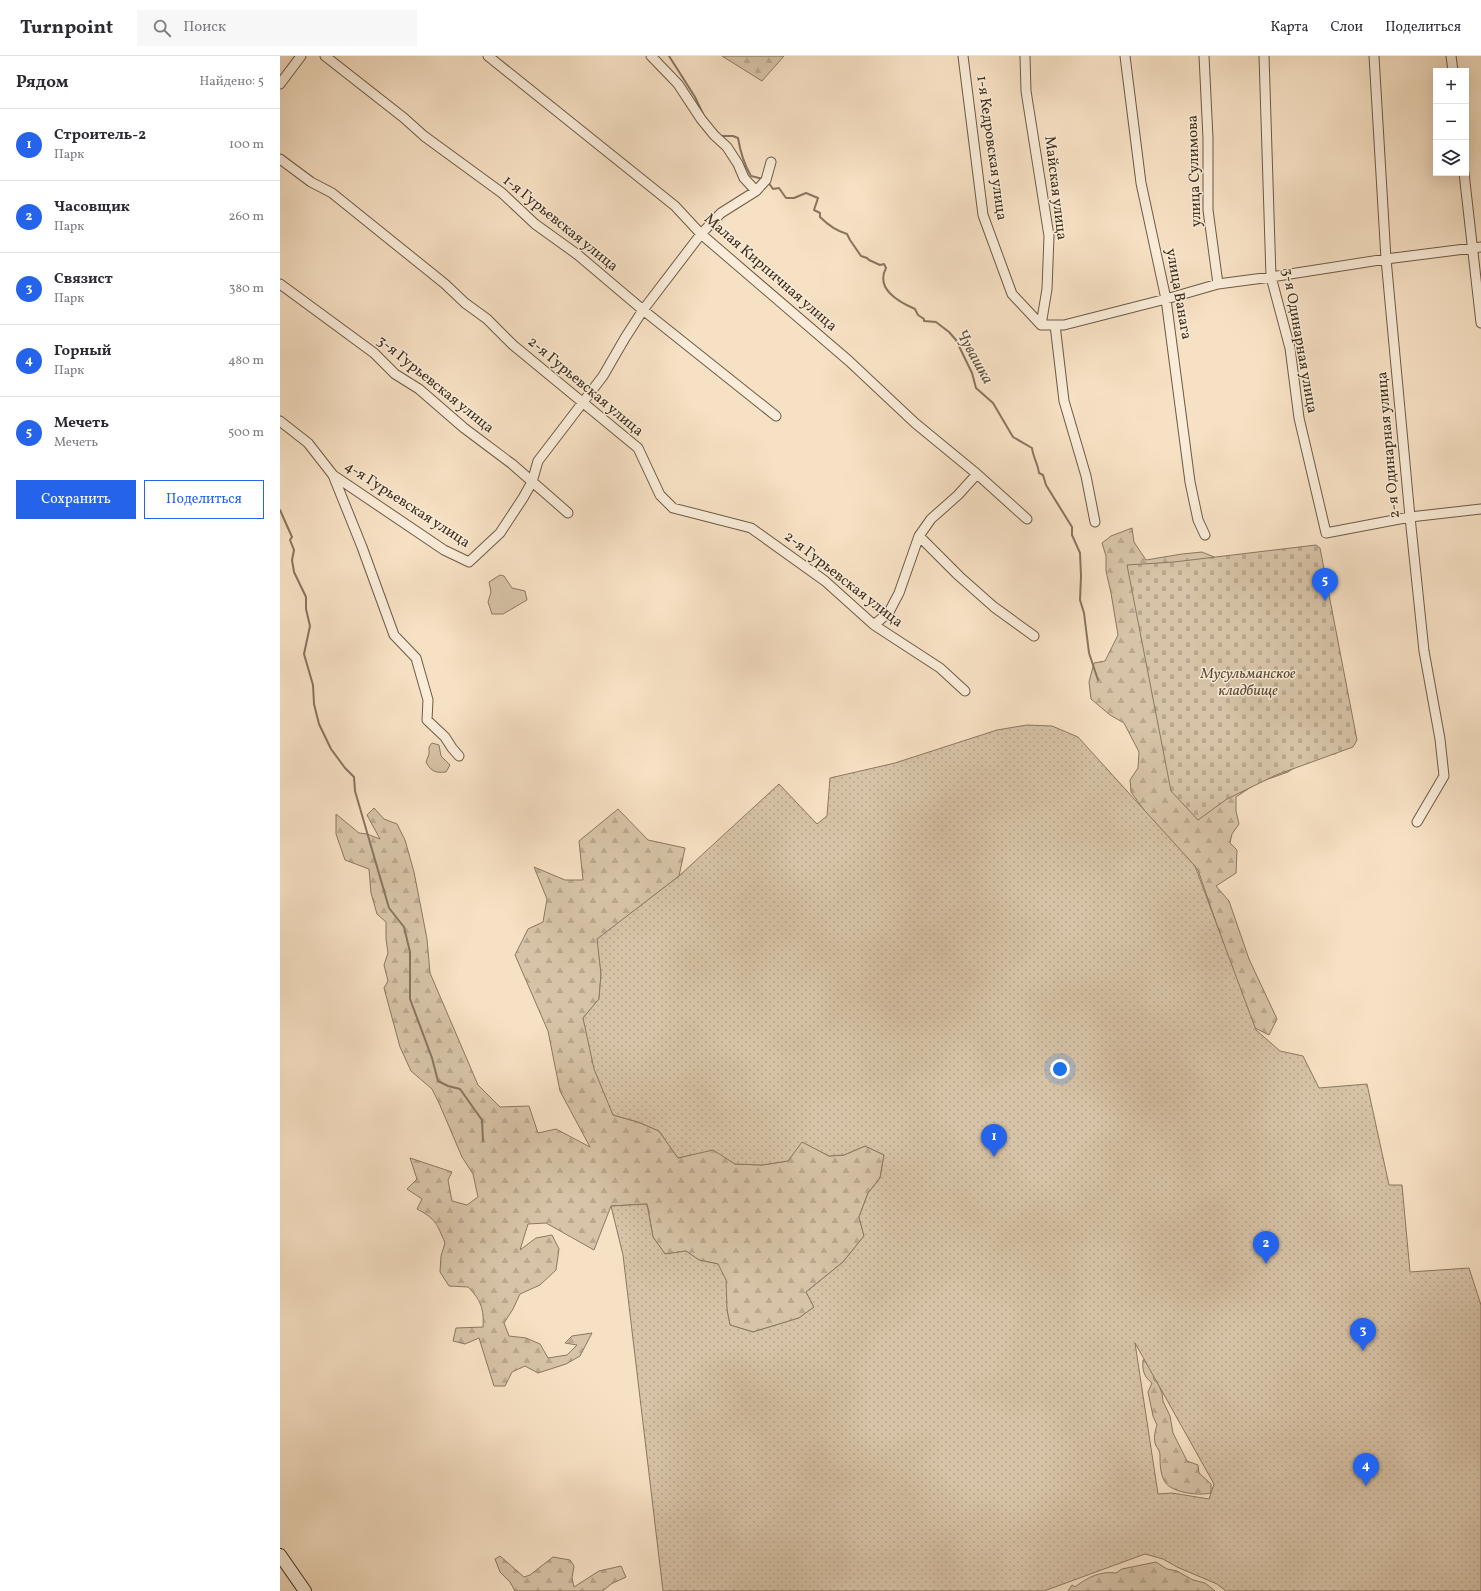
<!DOCTYPE html>
<html lang="ru">
<head>
<meta charset="utf-8">
<style>
  body { margin:0; font-family:Vollkorn,serif; background:#f7f7f7; color:#2b2b33 }
  .controls { position:absolute; right:12px; top:12px; display:grid; overflow:hidden; border-radius:0px; box-shadow:0 4px 16px #0002 }
  .controls button { width:36px; height:36px; display:grid; place-items:center; padding:0; border:0; border-bottom:1px solid #e1e1e2; background:#fff; color:#2b2b33; font:20px sans-serif }
  .you { position:absolute; left:780px; top:1013px; width:14px; height:14px; margin:-10px; border:3px solid #fff; border-radius:50%; background:#1a73e8; box-shadow:0 0 0 6px #1a73e833 }
  .badge { display:grid; place-items:center; width:26px; height:26px; border-radius:50%; background:#2563eb; color:#fff; font-size:13px; font-weight:700 }
  .pin { position:absolute; translate:-50% -33px; filter:drop-shadow(0 1px 2px #0008) }
  .pin::after { content:''; position:absolute; top:21px; width:14px; height:12px; background:inherit; clip-path:polygon(0 0,100% 0,50% 100%) }
  .list { margin:0; padding:0; list-style:none }
  h2 { display:flex; justify-content:space-between; align-items:center; height:52px; margin:0; padding:0 16px; font-size:17px }
  h2 small { font-size:13px; font-weight:400; color:#7c7c81 }
  .list li { display:grid; grid-template-columns:26px 1fr auto; gap:12px; align-items:center; box-sizing:border-box; height:72px; padding:0 16px; border-top:1px solid #e1e1e2 }
  .list b { display:block; font-size:15px; white-space:nowrap }
  .list p { margin:0; font-size:13px; white-space:nowrap; color:#7c7c81 }
  .list em { font-size:13px; font-style:normal; color:#7c7c81 }
  .actions { display:flex; gap:8px; padding:12px 16px }
  .actions a { flex:1; padding:9px 0; border:1px solid #2563eb; border-radius:0px; text-align:center; font-size:14px; color:#2563eb }
  .actions .main { background:#2563eb; color:#fff }
  .icon { flex:none; width:22px; height:22px; fill:none; stroke:currentColor; stroke-width:2; stroke-linecap:round; stroke-linejoin:round }
  .map { position:relative; flex:none; width:1201px; height:1535px; overflow:hidden }
  header { display:flex; align-items:center; gap:24px; box-sizing:border-box; height:56px; padding:0 20px; background:#fff; border-bottom:1px solid #e1e1e2 }
  header strong { font-size:19px }
  nav { display:flex; gap:22px; margin-inline-start:auto; font-size:14px }
  .search { width:280px; height:36px; background:#f7f7f7; display:flex; align-items:center; gap:10px; box-sizing:border-box; padding:0 14px; border-radius:0px; color:#7c7c81; font-size:15px }
  main { display:flex }
  aside { flex:1; background:#fff }
  .map>svg:first-child { display:block }
  .grass { fill:#d7c3a7; stroke:#8a7862 }
  .forest { fill:url(#forest-firs); stroke:#8a7862 }
  .cemetery { fill:url(#cemetery-stones); stroke:#8a7862 }
  .park { fill:url(#park-dots); stroke:#8a7862; fill-rule:evenodd }
  .lines { fill:none; stroke-linecap:round; stroke-linejoin:round }
  .stream { stroke:#87755f; stroke-width:2 }
  .street-casing { stroke:#6c5b46; stroke-width:11 }
  .secondary-casing { stroke:#3d2e1c; stroke-width:14 }
  .street { stroke:#faecd9; stroke-width:9 }
  .secondary { stroke:#faecd9; stroke-width:12 }
  .labels { text-anchor:middle; dominant-baseline:central; stroke-width:3; stroke-linejoin:round; paint-order:stroke }
  .street-label { font-size:15px; fill:#3d2e1c; stroke:#faecd9 }
  .park-label { font-size:15px; font-style:italic; fill:#5c4c38; stroke:#faecd9 }
  .water-label { font-size:16px; font-style:italic; fill:#62513d; stroke:#faecd9 }
</style>
</head>
<body>
<header>
<strong>Turnpoint</strong>
<div class="search"><svg class="icon" aria-label="search" viewBox="0 0 24 24"><circle cx="10" cy="10" r="6"/><path d="M15 15l6 6"/></svg>Поиск</div>
<nav><a>Карта</a><a>Слои</a><a>Поделиться</a></nav>
</header>
<main>
<aside>
<h2>Рядом<small>Найдено: 5</small></h2>
<ul class="list">
<li><span class="badge">1</span><div><b>Строитель-2</b><p>Парк</p></div><em>100 m</em></li>
<li><span class="badge">2</span><div><b>Часовщик</b><p>Парк</p></div><em>260 m</em></li>
<li><span class="badge">3</span><div><b>Связист</b><p>Парк</p></div><em>380 m</em></li>
<li><span class="badge">4</span><div><b>Горный</b><p>Парк</p></div><em>480 m</em></li>
<li><span class="badge">5</span><div><b>Мечеть</b><p>Мечеть</p></div><em>500 m</em></li>
</ul>
<div class="actions"><a class="main">Сохранить</a><a>Поделиться</a></div>
</aside>
<div class="map">
<svg width="1201" height="1535" viewBox="0 0 1201 1535">
  <defs>
    <pattern id="forest-firs" width="22" height="20" patternUnits="userSpaceOnUse"><rect width="22" height="20" fill="#d7c3a7"/><path d="M5 1l3.5 6h-7zM16 11l3.5 6h-7z" fill="#b9a88f"/></pattern>
    <pattern id="cemetery-stones" width="16" height="16" patternUnits="userSpaceOnUse"><rect width="16" height="16" fill="#d7c3a7"/><path d="M2 7V4a2 2 0 0 1 4 0v3zM10 15v-3a2 2 0 0 1 4 0v3z" fill="#b9a88f"/></pattern>
    <pattern id="park-dots" width="8" height="8" patternUnits="userSpaceOnUse"><rect width="8" height="8" fill="#d7c3a7"/><path d="M2 2h.1M6 6h.1" fill="none" stroke="#b9a88f" stroke-width="1.8" stroke-linecap="round"/></pattern>
  </defs>
  <rect width="100%" height="100%" fill="#f7e1c4"/>
  <filter id="stains"><feTurbulence type="fractalNoise" baseFrequency=".005" numOctaves="4"/><feColorMatrix values="0 0 0 0 .2 0 0 0 0 .09 0 0 0 0 .02 0 0 0 .5 -.17"/></filter>
  <radialGradient id="worn" r=".72"><stop offset=".6" stop-color="#630" stop-opacity="0"/><stop offset="1" stop-color="#630" stop-opacity=".3"/></radialGradient>
  <!-- grass -->
  <path class="grass" d="M 220,519 L 224,520 L 232,532 L 245,535 L 247,544 L 223,558 L 212,558 L 208,546 L 211,536 L 209,526 Z
    M 152,687 L 159,689 L 161,700 L 170,709 L 166,716 C 156,717 151,716 146,706 L 149,698 L 149,691 Z"/>
  <!-- forest -->
  <path class="forest" d="M 442,0 L 504,0 L 482,25 Z
    M 852,472 L 854,486 L 866,504 L 902,498 L 922,496 L 944,505 L 1068,689 L 1055,698 L 1041,698 L 1023,706 L 1008,716 L 977,727 L 956,741 L 956,755 L 959,768 L 952,778 L 950,787 L 957,794 L 956,817 L 936,830 L 949,845 L 969,903 L 997,963 L 989,979 L 971,970 L 947,898 L 918,814 L 867,758 L 851,736 L 850,724 L 858,712 L 859,696 L 844,667 L 830,659 L 811,643 L 809,626 L 814,607 L 825,605 L 838,579 L 831,537 L 826,515 L 826,500 L 822,487 L 831,480 Z
    M 94,752 L 104,763 L 117,768 L 125,784 L 134,816 L 147,883 L 150,917 L 198,1029 L 220,1051 L 249,1050 L 258,1077 L 276,1073 L 310,1091 L 280,1035 L 268,975 L 235,899 L 248,873 L 263,866 L 267,843 L 254,811 L 285,824 L 303,824 L 299,785 L 338,753 L 368,784 L 405,792 L 399,820 L 318,883 L 321,918 L 319,943 L 303,962 L 333,1059 L 358,1066 L 379,1075 L 398,1102 L 433,1093 L 455,1108 L 482,1109 L 508,1105 L 522,1085 L 549,1100 L 564,1099 L 585,1090 L 604,1099 L 600,1122 L 588,1137 L 579,1161 L 584,1180 L 563,1206 L 526,1236 L 534,1251 L 519,1262 L 473,1276 L 450,1269 L 438,1208 L 419,1204 L 406,1195 L 385,1198 L 373,1181 L 367,1148 L 331,1150 L 314,1194 L 266,1167 L 248,1168 L 240,1194 L 256,1182 L 272,1179 L 279,1193 L 276,1214 L 260,1229 L 240,1238 L 233,1253 L 224,1267 L 229,1280 L 246,1282 L 260,1288 L 268,1302 L 287,1299 L 297,1289 L 285,1287 L 292,1280 L 312,1277 L 300,1300 L 286,1308 L 258,1317 L 245,1310 L 232,1316 L 225,1330 L 214,1330 L 199,1282 L 185,1288 L 173,1285 L 176,1272 L 203,1271 C 204,1253 201,1244 188,1231 L 169,1230 L 160,1216 L 161,1200 L 165,1187 C 157,1168 156,1163 137,1153 L 142,1143 L 127,1133 L 137,1123 L 130,1102 L 172,1116 L 168,1124 L 172,1145 L 187,1149 L 198,1141 L 193,1118 L 182,1101 L 159,1047 L 152,1033 L 131,1015 L 120,991 L 104,932 L 108,925 L 104,909 L 108,897 L 106,883 L 106,866 L 97,858 L 91,837 L 89,813 L 65,804 L 56,778 L 56,758 L 79,777 L 87,778 L 100,783 L 87,759 Z
    M 867,1303 L 873,1315 L 874,1324 L 878,1327 L 882,1337 L 883,1345 L 890,1360 L 893,1377 L 907,1405 L 918,1409 L 919,1417 L 931,1428 L 931,1437 C 919,1440 892,1437 885,1426 C 880,1418 880,1407 880,1399 C 880,1396 878,1392 876,1390 C 873,1382 875,1376 877,1369 L 873,1360 L 868,1336 L 872,1327 C 864,1321 862,1314 863,1304 Z
    M 220,1500 L 244,1521 L 250,1519 L 273,1501 L 290,1504 L 294,1510 L 292,1522 L 294,1531 L 319,1515 L 341,1510 L 346,1521 L 331,1528 L 323,1535 L 235,1535 L 230,1526 L 220,1516 L 215,1503 Z
    M 876,1506 L 887,1513 L 897,1515 L 913,1524 L 925,1527 L 935,1535 L 788,1535 L 792,1529 L 795,1531 C 808,1521 820,1515 836,1517 L 842,1513 Z"/>
  <!-- cemetery -->
  <path class="cemetery" d="M 1036,489 L 1040,492 L 1077,684 L 1073,691 L 996,719 L 947,743 L 918,764 L 891,735 L 847,509 L 894,506 Z"/>
  <!-- park -->
  <path class="park" d="M 747,669 L 772,670 L 798,681 L 915,810 L 976,974 L 1000,995 L 1023,1000 L 1039,1032 L 1087,1028 L 1109,1129 L 1122,1129 L 1130,1216 L 1189,1212 L 1201,1249 L 1201,1535 L 946,1535 L 937,1528 L 897,1511 L 883,1503 L 865,1498 L 764,1535 L 383,1535 L 343,1199 L 331,1150 L 367,1148 L 373,1181 L 385,1198 L 406,1195 L 419,1204 L 438,1208 L 446,1224 L 447,1254 L 450,1269 L 473,1276 L 519,1262 L 534,1251 L 526,1236 L 563,1206 L 584,1180 L 579,1161 L 588,1137 L 600,1122 L 604,1099 L 585,1090 L 564,1099 L 549,1100 L 522,1086 L 508,1105 L 482,1109 L 455,1108 L 433,1094 L 398,1102 L 379,1075 L 358,1066 L 333,1059 L 314,1013 L 303,962 L 319,943 L 321,918 L 317,883 L 399,820 L 499,728 L 537,768 L 547,760 L 550,722 L 615,707 L 717,674 ZM 855,1287 L 934,1428 L 929,1443 L 892,1437 L 878,1438 Z"/>
  <g class="lines">
    <!-- stream -->
    <path class="stream" d="M 389,0 L 415,41 L 424,60
      M 439,80 L 453,80 L 458,82 C 460,94 465,110 471,120 L 483,123
      M 488,126 L 493,133 L 499,132 L 506,142 L 514,142 L 526,137 L 538,142 L 534,154 L 540,157 L 540,161 C 548,169 557,175 567,178 L 570,184 L 581,200 L 587,202 L 589,204 L 600,209 L 604,208 L 606,212 C 595,233 619,246 635,253 L 638,259 L 644,263 L 644,265 L 656,266 L 669,276 L 676,284 L 692,317 L 696,332 L 713,347 L 733,381 L 752,392 C 753,401 758,408 759,417 L 763,419 L 766,429 L 792,471 L 792,479 L 800,497 L 801,520 L 800,544 L 804,557 L 809,597 L 818,624
      M 0,454 L 12,481 L 10,484 L 14,494 L 12,504 L 14,516 L 26,541 L 26,553 L 30,570 L 24,598 L 33,629 L 34,648 L 39,668 L 51,693 L 65,712 L 74,721 L 75,735 L 109,852 L 124,871 L 130,896 L 130,943 L 152,1002 L 158,1025 L 168,1030 L 180,1033 L 202,1064 L 203,1085"/>
    <!-- street casing -->
    <g class="street-casing">
      <path id="street" d="M 45,0 L 124,62 L 144,80 L 222,137 L 255,168 L 298,199 L 363,254 L 496,360
        M 208,0 L 395,150 L 421,178 L 569,305 L 635,367 L 697,418 L 747,463
        M 371,0 L 398,28 L 421,63 L 434,79 L 447,91 L 458,108 L 464,122 L 476,135
        M 683,0 L 703,159 L 732,238 L 761,269
        M 745,0 L 746,35 L 769,180 L 767,233 L 761,269 L 775,269 L 784,345 L 806,420 L 815,466
        M 845,0 L 861,127 L 886,243 L 910,426 L 918,464 L 925,479
        M 924,0 L 928,82 L 928,154 L 938,228
        M 984,0 L 991,221 L 1010,292 L 1019,362 L 1046,477 L 1130,461 L 1201,453
        M 1094,0 L 1106,203 L 1130,461 L 1144,595 L 1160,683 L 1164,720 L 1137,766
        M 1171,0 L 1173,15
        M 0,28 L 21,0
        M 0,103 L 31,126 L 52,137 L 83,162 L 165,228 L 185,247 L 207,263 L 233,289 L 358,392 L 380,439 L 393,452 L 471,472 L 545,525 L 594,569 L 660,612 L 685,635
        M 1184,117 L 1201,267
        M 0,228 L 94,297 L 115,318 L 139,333 L 184,372 L 232,408 L 288,457
        M 775,269 L 784,269 L 886,243 L 938,228 L 991,221 L 1106,203 L 1201,191
        M 0,365 L 28,387 L 53,419 L 164,494 L 189,506 L 220,477 L 243,442 L 252,426 L 258,405 L 323,320 L 345,282 L 363,254 L 421,178 L 441,157 L 476,135 L 486,124 L 491,106
        M 53,419 L 82,491 L 114,579 L 136,602 L 148,644 L 147,664 L 165,681 L 172,692 L 179,700
        M 639,480 L 679,520 L 714,551 L 754,580
        M 594,569 L 609,556 L 619,537 L 639,480 L 651,463 L 678,439 L 697,418"/>
    </g>
    <!-- secondary casing -->
    <g class="secondary-casing">
      <path id="secondary" d="M 0,1499 L 25,1535"/>
    </g>
    <!-- street -->
    <use href="#street" class="street"/>
    <!-- secondary -->
    <use href="#secondary" class="secondary"/>
  </g>
  <g class="labels">
    <!-- street labels -->
    <g class="street-label">
      <text transform="translate(711 92) rotate(82)">1-я Кедровская улица</text>
      <text transform="translate(915 115) rotate(-92)">улица Сулимова</text>
      <text transform="translate(775 132) rotate(83)">Майская улица</text>
      <text transform="translate(280 168) rotate(39)">1-я Гурьевская улица</text>
      <text transform="translate(490 217) rotate(41)">Малая Кирпичная улица</text>
      <text transform="translate(898 238) rotate(80)">улица Ванага</text>
      <text transform="translate(1019 285) rotate(80)">3-я Одинарная улица</text>
      <text transform="translate(155 329) rotate(39)">3-я Гурьевская улица</text>
      <text transform="translate(305 331) rotate(40)">2-я Гурьевская улица</text>
      <text transform="translate(1109 389) rotate(-95)">2-я Одинарная улица</text>
      <text transform="translate(127 449) rotate(33)">4-я Гурьевская улица</text>
      <text transform="translate(563 524) rotate(38)">2-я Гурьевская улица</text>
    </g>
    <!-- park labels -->
    <g class="park-label">
      <text x="968" y="618">Мусульманское<tspan x="968" dy="17">кладбище</tspan></text>
    </g>
    <!-- water labels -->
    <g class="water-label">
      <text transform="translate(694 301) rotate(61)">Чувашка</text>
    </g>
  </g>
  <rect width="100%" height="100%" filter="url(#stains)"/>
  <rect width="100%" height="100%" fill="url(#worn)"/>
</svg>
<div class="controls">
<button>+</button>
<button>−</button>
<button><svg class="icon" aria-label="layers" viewBox="0 0 24 24"><path d="M12 4l9 5-9 5-9-5zM3 14l9 5 9-5"/></svg></button>
</div>
<div class="you"></div>
<div class="pin badge" style="left:714px;top:1101px">1</div>
<div class="pin badge" style="left:986px;top:1208px">2</div>
<div class="pin badge" style="left:1083px;top:1295px">3</div>
<div class="pin badge" style="left:1086px;top:1430px">4</div>
<div class="pin badge" style="left:1045px;top:545px">5</div>
</div>
</main>
</body>
</html>
